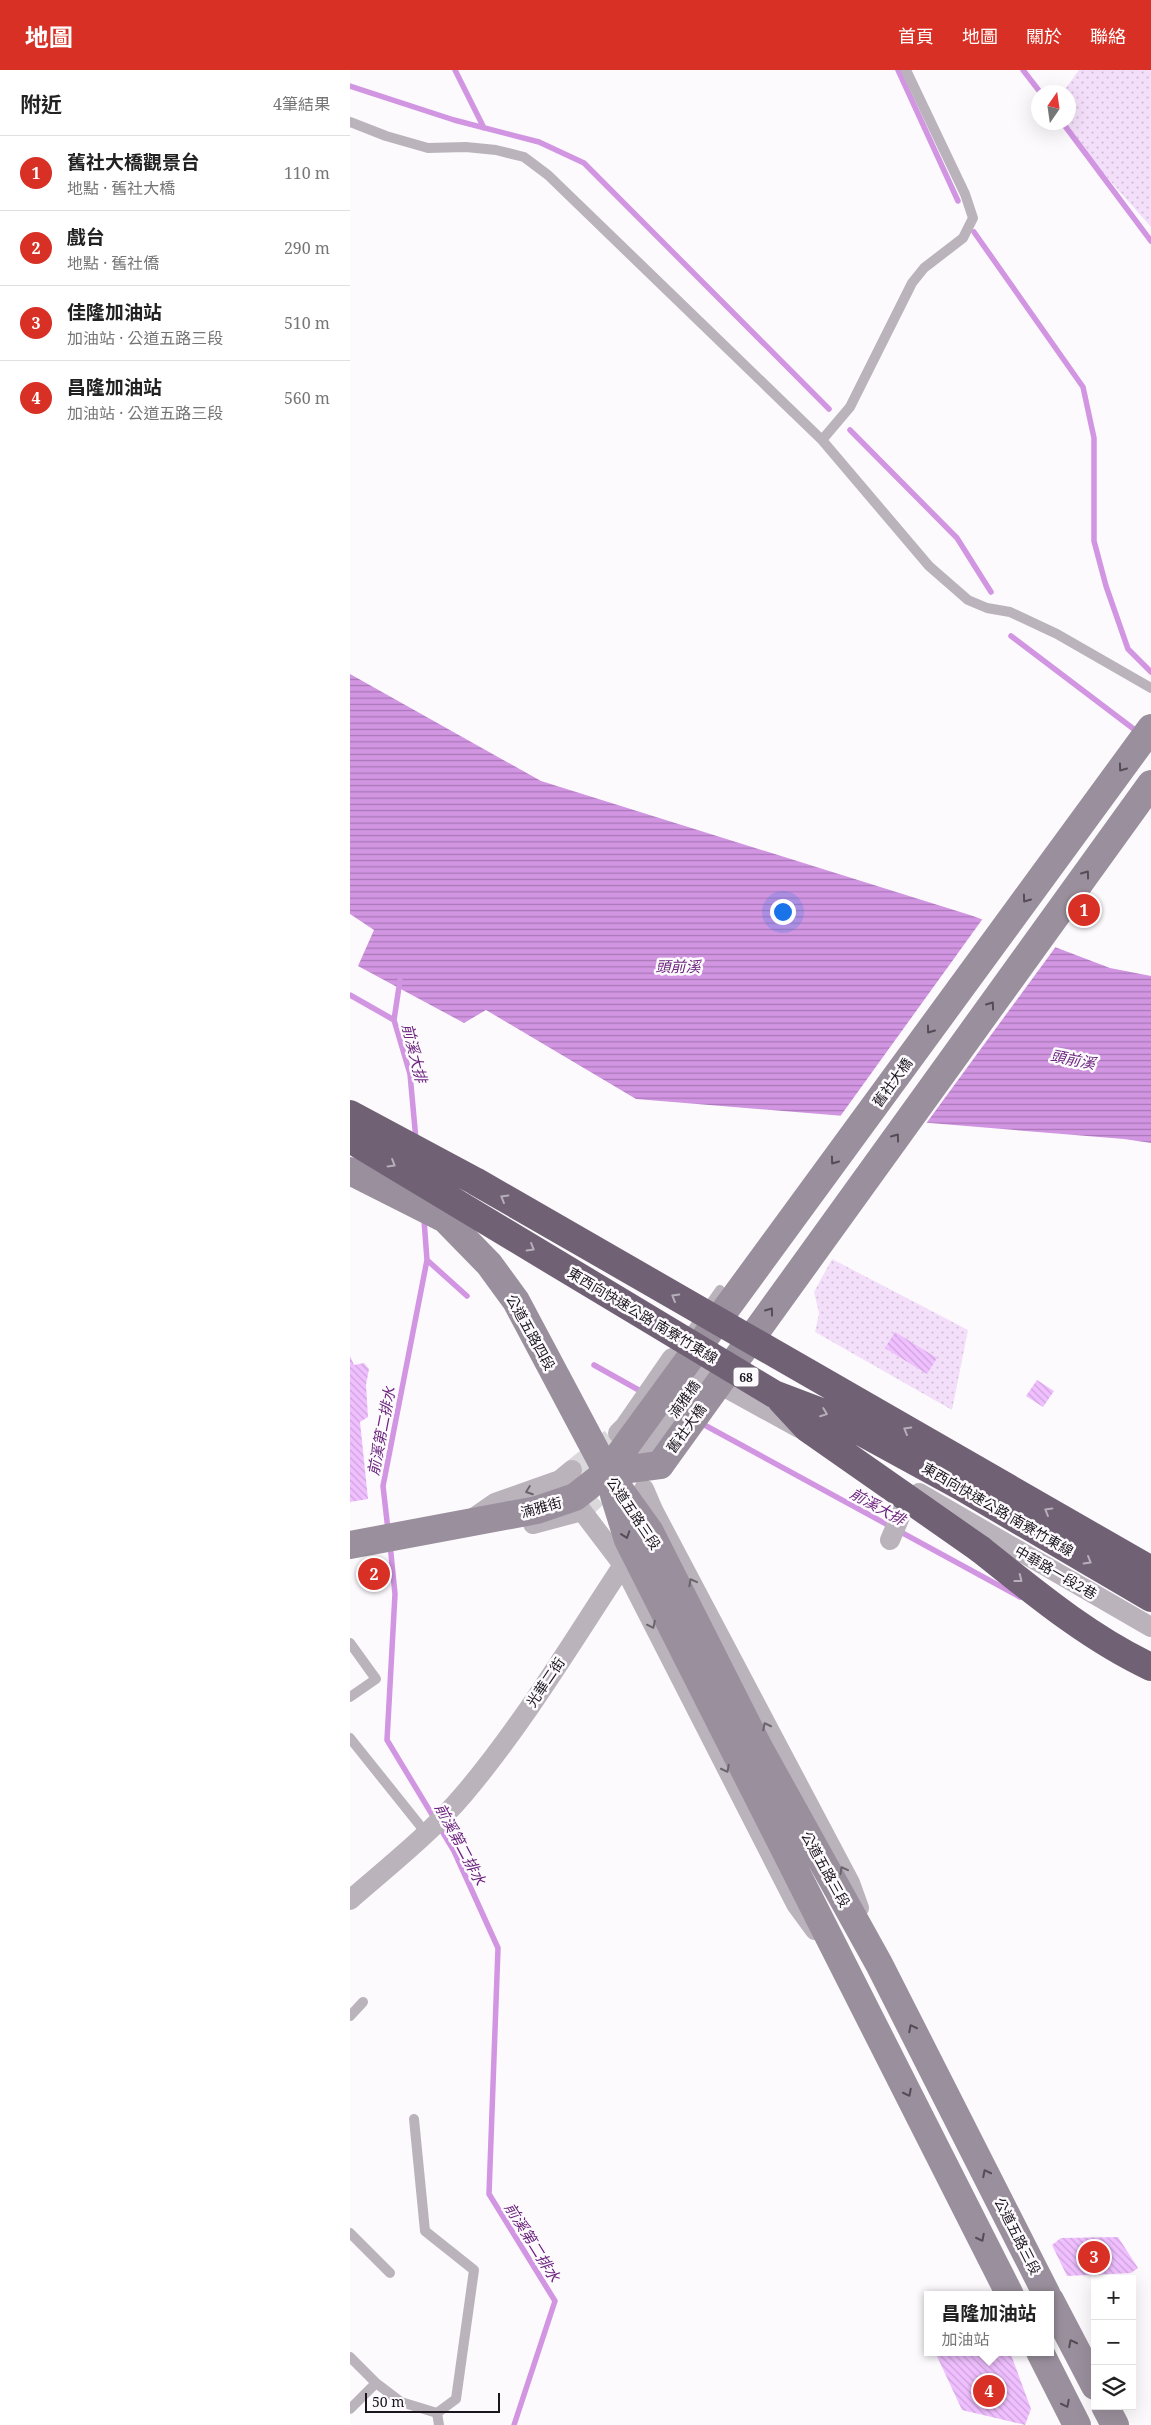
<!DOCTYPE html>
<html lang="zh-TW">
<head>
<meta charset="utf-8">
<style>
  body { margin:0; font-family:"Noto Serif","Noto Sans TC",serif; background:#f6f6f6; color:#222 }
  .controls { position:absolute; right:15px; bottom:15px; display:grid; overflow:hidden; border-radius:0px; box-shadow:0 5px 20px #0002 }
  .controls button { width:45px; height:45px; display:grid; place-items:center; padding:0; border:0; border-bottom:1px solid #e0e0e0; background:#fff; color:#222; font:25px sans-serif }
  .compass { position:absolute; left:681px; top:15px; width:45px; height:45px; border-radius:50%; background:#fff; box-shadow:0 5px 20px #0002; rotate:13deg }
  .scale { position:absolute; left:15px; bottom:12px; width:135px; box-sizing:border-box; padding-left:5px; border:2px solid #1b151d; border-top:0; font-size:14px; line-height:18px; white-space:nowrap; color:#1b151d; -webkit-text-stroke:4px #fdfafe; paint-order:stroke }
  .you { position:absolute; left:432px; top:841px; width:18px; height:18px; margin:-12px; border:4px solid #fff; border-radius:50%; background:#1a73e8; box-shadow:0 0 0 8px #1a73e833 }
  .badge { display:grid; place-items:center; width:32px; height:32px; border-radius:50%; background:#d93025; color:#fff; font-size:16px; font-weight:700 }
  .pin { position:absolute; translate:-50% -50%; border:2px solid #fff; box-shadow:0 1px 5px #0006 }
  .popup { position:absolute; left:574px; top:2221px; width:130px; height:65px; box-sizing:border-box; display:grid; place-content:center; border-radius:0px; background:#fff; filter:drop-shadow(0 1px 4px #0005); font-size:16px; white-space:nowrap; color:#767676 }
  .popup b { font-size:19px; color:#222 }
  .popup::after { content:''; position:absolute; left:50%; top:100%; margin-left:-10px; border:10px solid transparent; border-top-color:#fff }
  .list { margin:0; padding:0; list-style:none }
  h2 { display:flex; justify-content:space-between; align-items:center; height:65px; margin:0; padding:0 20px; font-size:21px }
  h2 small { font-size:16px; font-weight:400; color:#767676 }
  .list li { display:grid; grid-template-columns:32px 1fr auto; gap:15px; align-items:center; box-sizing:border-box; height:75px; padding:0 20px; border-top:1px solid #e0e0e0 }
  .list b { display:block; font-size:19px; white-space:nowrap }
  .list p { margin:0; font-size:16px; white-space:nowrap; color:#767676 }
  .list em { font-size:16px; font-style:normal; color:#767676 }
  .icon { flex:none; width:28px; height:28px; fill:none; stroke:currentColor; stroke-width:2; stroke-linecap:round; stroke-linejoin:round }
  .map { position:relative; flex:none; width:801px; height:2355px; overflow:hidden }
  header { display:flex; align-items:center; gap:30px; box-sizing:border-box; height:70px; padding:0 25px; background:#d93025; color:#fff }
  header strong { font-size:24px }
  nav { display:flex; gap:28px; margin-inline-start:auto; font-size:18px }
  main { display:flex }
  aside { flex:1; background:#fff }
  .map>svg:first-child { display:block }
  .grass { fill:url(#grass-dots) }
  .water { fill:url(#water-rules) }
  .pier { fill:#fdfafe }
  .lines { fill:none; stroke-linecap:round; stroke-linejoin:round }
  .stream { stroke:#d195e2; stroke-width:5.5 }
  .building { fill:url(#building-back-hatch) }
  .street-tunnel { stroke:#dbd8dc; stroke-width:20; stroke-dasharray:20 10; stroke-linecap:butt }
  .lane { stroke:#bab3bc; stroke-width:10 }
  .street { stroke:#bab3bc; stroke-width:20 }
  .secondary { stroke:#9a909d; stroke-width:28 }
  .highway { stroke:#706174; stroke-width:28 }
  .secondary-bridge { stroke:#9a909d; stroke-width:28 }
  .highway-bridge { stroke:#706174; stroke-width:28 }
  .oneway { stroke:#544c57 }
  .oneway2 { stroke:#b6aeb9 }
  .oneway3 { stroke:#6a646c }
  .labels { text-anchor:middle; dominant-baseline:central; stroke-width:5; stroke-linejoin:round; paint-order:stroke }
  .shield { fill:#fdfafe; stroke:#5f5a60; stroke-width:1 }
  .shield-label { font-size:12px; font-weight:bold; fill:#1b151d }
  .street-label { font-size:14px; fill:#1b151d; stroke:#fdfafe }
  .water-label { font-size:15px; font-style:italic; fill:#6b237e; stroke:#fdfafe }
</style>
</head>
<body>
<header>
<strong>地圖</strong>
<nav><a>首頁</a><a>地圖</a><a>關於</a><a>聯絡</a></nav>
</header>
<main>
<aside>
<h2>附近<small>4筆結果</small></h2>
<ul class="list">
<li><span class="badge">1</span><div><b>舊社大橋觀景台</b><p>地點 · 舊社大橋</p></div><em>110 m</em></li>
<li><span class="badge">2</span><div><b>戲台</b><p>地點 · 舊社僑</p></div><em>290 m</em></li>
<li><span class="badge">3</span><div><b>佳隆加油站</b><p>加油站 · 公道五路三段</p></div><em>510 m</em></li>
<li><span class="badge">4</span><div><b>昌隆加油站</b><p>加油站 · 公道五路三段</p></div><em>560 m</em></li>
</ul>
</aside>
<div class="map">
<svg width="801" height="2355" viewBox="0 0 801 2355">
  <defs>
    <pattern id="grass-dots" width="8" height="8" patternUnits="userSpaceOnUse" patternTransform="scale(1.25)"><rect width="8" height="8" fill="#f3dff9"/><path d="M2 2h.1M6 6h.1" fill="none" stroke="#d0bed5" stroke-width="1.8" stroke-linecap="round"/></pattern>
    <pattern id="water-rules" width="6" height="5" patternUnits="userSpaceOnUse" patternTransform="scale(1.25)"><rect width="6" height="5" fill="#d195e2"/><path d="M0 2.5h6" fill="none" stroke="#a978b7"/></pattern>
    <pattern id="building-back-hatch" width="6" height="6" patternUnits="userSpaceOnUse" patternTransform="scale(1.25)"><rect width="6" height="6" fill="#f0bfff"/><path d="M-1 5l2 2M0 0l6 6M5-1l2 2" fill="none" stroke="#cda3da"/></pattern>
  </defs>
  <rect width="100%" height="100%" fill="#fdfafe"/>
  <!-- grass -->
  <path class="grass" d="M 729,0 L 801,0 L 801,157 L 709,53 L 718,52 L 718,22 L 713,22 Z
    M 482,1189 L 618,1260 L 602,1340 L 465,1262 L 469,1243 L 464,1222 Z"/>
  <!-- water -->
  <path class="water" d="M 0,604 L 191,711 L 623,846 L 760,898 L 801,906 L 801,1073 L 774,1069 L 286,1029 L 136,940 L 114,953 L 8,896 L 24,860 L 0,844 Z"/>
  <!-- pier -->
  <path class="pier" d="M 634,847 L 707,875 L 575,1055 L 489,1048 Z"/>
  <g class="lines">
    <!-- stream -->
    <path class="stream" d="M 105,0 L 134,58
      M 548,0 L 608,131
      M 673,0 L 690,22
      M 0,16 L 104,50 L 189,72 L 234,93 L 479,339
      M 712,52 L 801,171
      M 624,162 L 733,317 L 744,368 L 744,471 L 756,516 L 778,579 L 801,602
      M 500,360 L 607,468 L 641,522
      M 661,566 L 789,663
      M 0,925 L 44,950 L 60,1004 L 66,1070
      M 44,950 L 50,910
      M 77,1190 L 117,1226
      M 244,1295 L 294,1323
      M 349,1352 L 670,1527
      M 38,1460 L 33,1416 L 77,1190 L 74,1150
      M 40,1474 L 45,1524 L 37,1670 L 104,1781 L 148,1878 L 139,2124 L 205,2231 L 164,2355"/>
  </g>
  <!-- building -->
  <path class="building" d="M 545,1262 L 587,1288 L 577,1304 L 535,1278 Z
    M 0,1286 L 4,1295 L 14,1293 L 19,1299 L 16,1315 L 18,1347 L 10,1352 L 18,1429 L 0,1432 Z
    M 687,1310 L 704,1321 L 693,1337 L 676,1326 Z
    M 27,1493 L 35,1505 L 21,1516 L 12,1503 Z
    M 768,2167 L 788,2198 L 781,2203 L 717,2206 L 702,2175 L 711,2168 Z
    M 585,2282 L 660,2282 L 681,2339 L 675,2355 L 612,2340 Z"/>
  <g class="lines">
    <!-- street-tunnel -->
    <path class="street-tunnel" d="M 222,1400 L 268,1363
      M 232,1441 L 265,1410"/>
    <!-- lane -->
    <path class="lane" d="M 0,52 L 36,66 L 78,78 L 116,77 L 146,80 L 174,87 L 198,105 L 472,370 L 579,496 L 618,530 L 637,538 L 660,542 L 707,564 L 801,618
      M 472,370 L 500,337 L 562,213 L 574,198 L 613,168 L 623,148 L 615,124 L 556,0
      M 336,1269 L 370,1220
      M 0,1573 L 26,1609 L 0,1627
      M 0,1668 L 76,1763
      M 0,1946 L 13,1932
      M 64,2049 L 75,2161 L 124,2200 L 106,2329 L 87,2343
      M 0,2163 L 40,2203
      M 0,2287 L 26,2313 L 51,2332 L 87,2343
      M 0,2339 L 26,2313
      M 87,2343 L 89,2355"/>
    <!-- street -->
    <path class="street" d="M 268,1363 L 275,1356 L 322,1288 L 449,1358
      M 296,1380 L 352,1304
      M 294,1419 L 303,1440 L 500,1813 L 509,1838
      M 569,1423 L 801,1557
      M 122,1449 L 145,1433 L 210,1410 L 222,1400
      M 183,1454 L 232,1441 L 273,1495 L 446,1834 L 465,1860
      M 540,1470 L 555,1435
      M 0,1830 C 39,1796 81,1763 114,1724 C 174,1653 222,1572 273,1495"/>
    <!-- secondary -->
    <path class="secondary" d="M 0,1101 L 95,1149 L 139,1194 L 166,1231 L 257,1402 L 300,1462 L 408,1676 L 529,1894 L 697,2225
      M 257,1402 L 310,1395
      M 264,1425 L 278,1470 L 660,2225
      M 0,1475 L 187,1440 L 225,1427 L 257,1402 L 283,1366
      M 700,2230 L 745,2316
      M 690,2282 L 727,2355
      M 755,2336 L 765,2355"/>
    <!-- highway -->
    <path class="highway" d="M 630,1479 C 684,1522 739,1568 801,1597"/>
    <!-- secondary-bridge -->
    <path class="secondary-bridge" d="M 283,1366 L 801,658
      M 310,1395 L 801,714"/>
    <!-- highway-bridge -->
    <path class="highway-bridge" d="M 0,1044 L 125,1111 L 801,1500
      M 0,1069 L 424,1324 L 482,1346 L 610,1416 L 801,1528
      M 431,1330 L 457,1358 L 630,1479"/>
  </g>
  <!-- one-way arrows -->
  <defs><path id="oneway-chevron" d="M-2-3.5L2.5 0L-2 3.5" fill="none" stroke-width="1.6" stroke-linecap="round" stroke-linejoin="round" transform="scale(1.25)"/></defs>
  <g class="oneway">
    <use href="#oneway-chevron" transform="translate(772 698) rotate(126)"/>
    <use href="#oneway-chevron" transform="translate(736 804) rotate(-54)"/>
    <use href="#oneway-chevron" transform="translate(676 829) rotate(126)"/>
    <use href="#oneway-chevron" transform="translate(641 935) rotate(-54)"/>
    <use href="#oneway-chevron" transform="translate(580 960) rotate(126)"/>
    <use href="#oneway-chevron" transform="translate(546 1067) rotate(-54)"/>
    <use href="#oneway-chevron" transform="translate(484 1091) rotate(126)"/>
    <use href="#oneway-chevron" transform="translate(420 1241) rotate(-54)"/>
    <use href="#oneway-chevron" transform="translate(276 1465) rotate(71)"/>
    <use href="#oneway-chevron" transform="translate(562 1958) rotate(-117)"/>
    <use href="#oneway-chevron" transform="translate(558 2023) rotate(63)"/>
    <use href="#oneway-chevron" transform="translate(636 2103) rotate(-117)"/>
    <use href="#oneway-chevron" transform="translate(631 2168) rotate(63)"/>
    <use href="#oneway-chevron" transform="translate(722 2273) rotate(-117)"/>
    <use href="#oneway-chevron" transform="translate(716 2334) rotate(63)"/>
  </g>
  <g class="oneway2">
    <use href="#oneway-chevron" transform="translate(42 1094) rotate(31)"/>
    <use href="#oneway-chevron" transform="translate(154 1128) rotate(-150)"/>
    <use href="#oneway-chevron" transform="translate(181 1178) rotate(31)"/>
    <use href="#oneway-chevron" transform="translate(325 1227) rotate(-150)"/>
    <use href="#oneway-chevron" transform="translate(474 1343) rotate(21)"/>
    <use href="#oneway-chevron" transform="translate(557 1360) rotate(-150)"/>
    <use href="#oneway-chevron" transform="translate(698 1441) rotate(-150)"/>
    <use href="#oneway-chevron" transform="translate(738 1491) rotate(30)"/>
    <use href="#oneway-chevron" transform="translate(669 1509) rotate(38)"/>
  </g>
  <g class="oneway3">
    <use href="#oneway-chevron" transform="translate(179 1421) rotate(160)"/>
    <use href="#oneway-chevron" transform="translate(342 1512) rotate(-118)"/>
    <use href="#oneway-chevron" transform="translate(302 1555) rotate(64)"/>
    <use href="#oneway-chevron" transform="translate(416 1656) rotate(-117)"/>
    <use href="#oneway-chevron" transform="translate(376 1699) rotate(63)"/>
    <use href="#oneway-chevron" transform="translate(493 1800) rotate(-118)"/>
  </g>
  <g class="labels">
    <!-- shield labels -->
    <rect class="shield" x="383.5" y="1297.5" width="25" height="19" rx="4"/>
    <g class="shield-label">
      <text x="396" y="1307">68</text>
    </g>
    <!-- street labels -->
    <g class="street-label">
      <text transform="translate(542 1012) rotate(-54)">舊社大橋</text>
      <text transform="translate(293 1245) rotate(31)">東西向快速公路 南寮竹東線</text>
      <text transform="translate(181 1262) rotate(61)">公道五路四段</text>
      <text transform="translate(334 1329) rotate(-54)">湳雅橋</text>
      <text transform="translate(336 1358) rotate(-54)">舊社大橋</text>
      <text transform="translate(191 1437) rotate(-15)">湳雅街</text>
      <text transform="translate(648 1439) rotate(30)">東西向快速公路 南寮竹東線</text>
      <text transform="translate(284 1443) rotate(56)">公道五路三段</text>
      <text transform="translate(706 1502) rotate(30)">中華路一段2巷</text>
      <text transform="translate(195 1612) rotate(-56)">光華二街</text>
      <text transform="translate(476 1799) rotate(61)">公道五路三段</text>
      <text transform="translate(668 2166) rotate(63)">公道五路三段</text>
    </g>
    <!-- water labels -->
    <g class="water-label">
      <text x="328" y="896">頭前溪</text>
      <text transform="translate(65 983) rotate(76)">前溪大排</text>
      <text transform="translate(723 989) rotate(11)">頭前溪</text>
      <text transform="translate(31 1361) rotate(-79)">前溪第二排水</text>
      <text transform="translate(528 1436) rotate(29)">前溪大排</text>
      <text transform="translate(111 1774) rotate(62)">前溪第二排水</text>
      <text transform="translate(183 2172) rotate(58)">前溪第二排水</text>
    </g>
  </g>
</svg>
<div class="controls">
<button>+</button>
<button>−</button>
<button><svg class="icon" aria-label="layers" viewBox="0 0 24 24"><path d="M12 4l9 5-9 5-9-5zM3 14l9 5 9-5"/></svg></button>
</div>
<svg class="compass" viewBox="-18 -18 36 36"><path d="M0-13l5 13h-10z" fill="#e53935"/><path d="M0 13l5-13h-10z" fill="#767676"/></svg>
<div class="scale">50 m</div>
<div class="you"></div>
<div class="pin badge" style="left:734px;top:840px">1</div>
<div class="pin badge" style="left:24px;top:1504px">2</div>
<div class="pin badge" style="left:744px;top:2187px">3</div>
<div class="pin badge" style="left:639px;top:2321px">4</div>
<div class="popup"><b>昌隆加油站</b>加油站</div>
</div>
</main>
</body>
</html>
